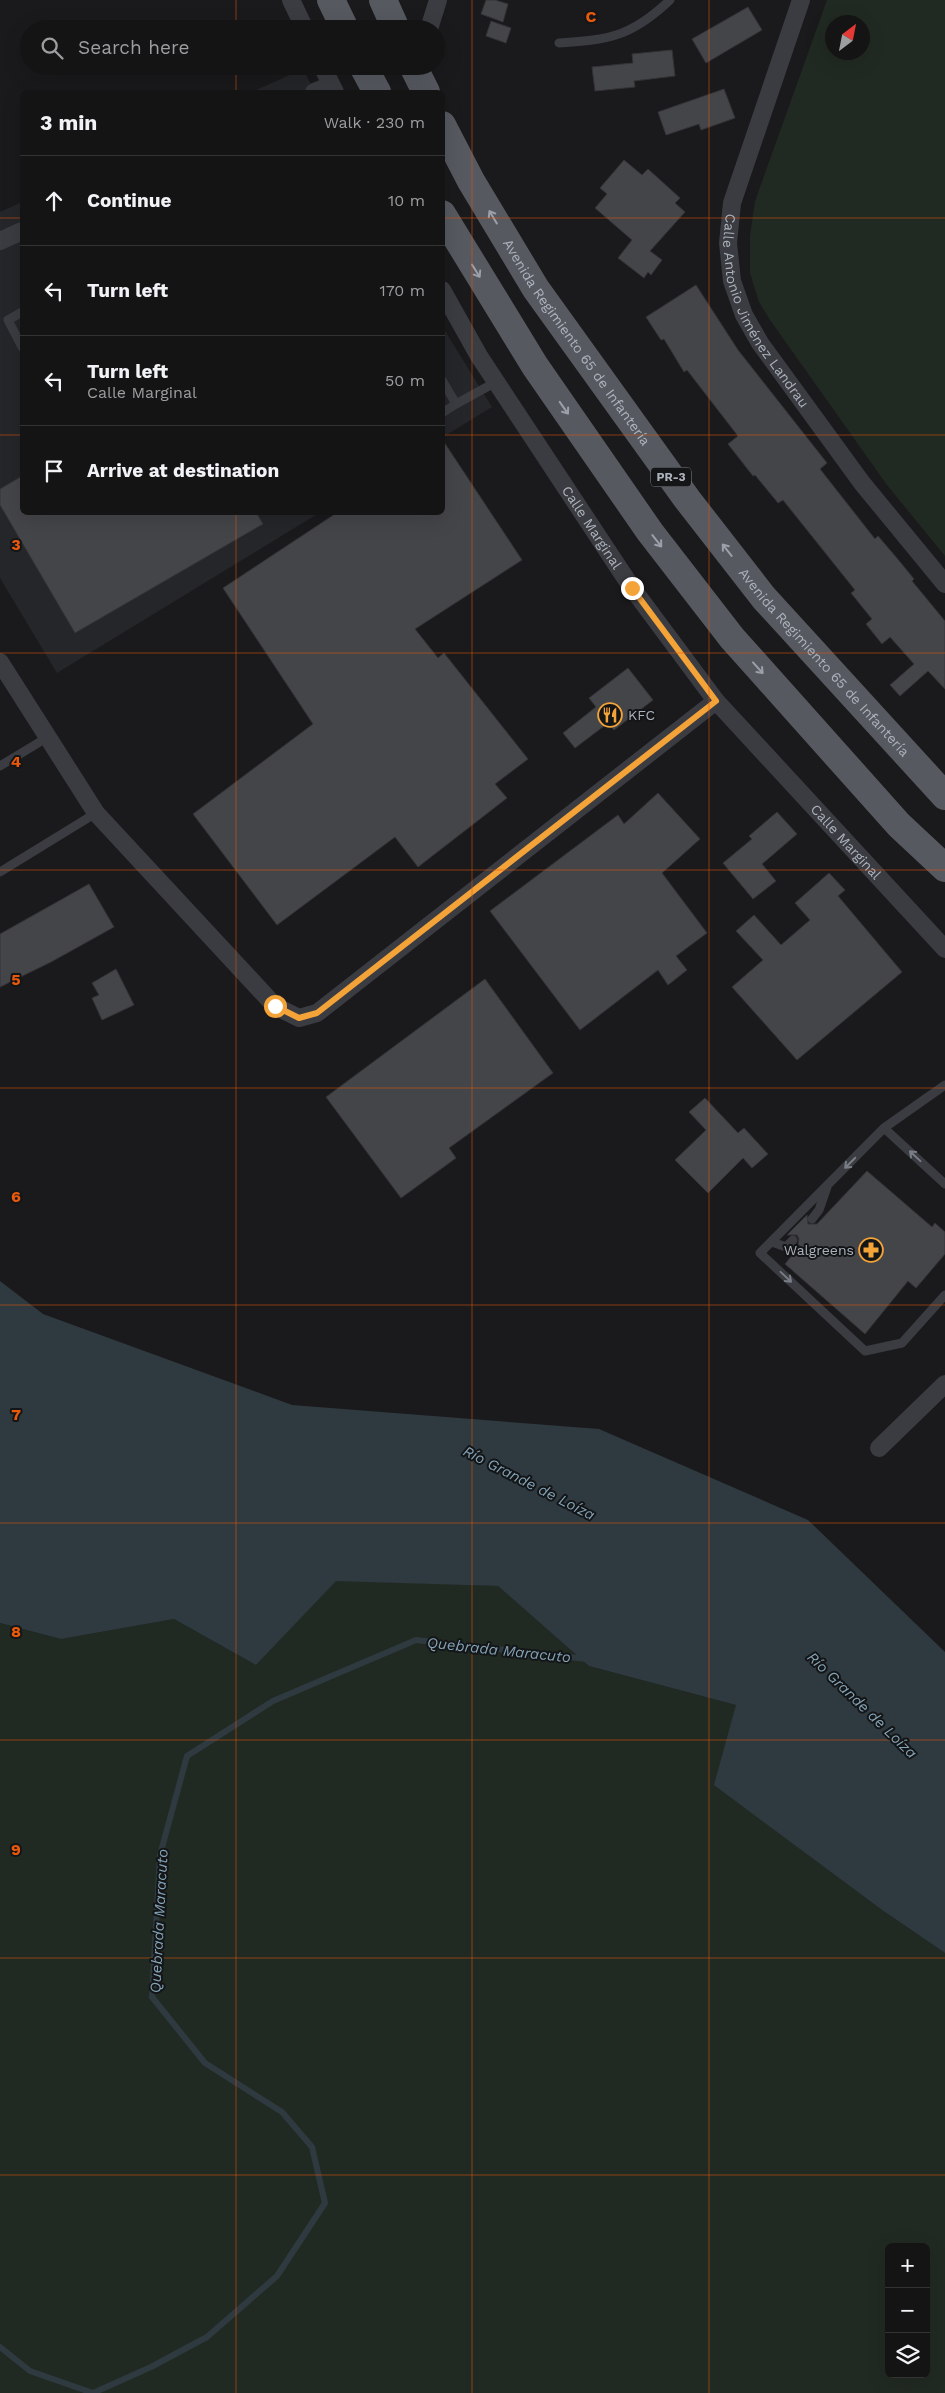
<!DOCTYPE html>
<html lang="en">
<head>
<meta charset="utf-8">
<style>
  body { margin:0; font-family:"Work Sans",sans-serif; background:#212122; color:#f1f3f6 }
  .controls { position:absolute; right:15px; bottom:15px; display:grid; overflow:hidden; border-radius:8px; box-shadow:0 5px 20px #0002 }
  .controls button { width:45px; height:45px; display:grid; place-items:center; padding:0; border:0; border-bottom:1px solid #333334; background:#141415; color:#f1f3f6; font:25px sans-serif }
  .compass { position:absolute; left:825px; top:15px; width:45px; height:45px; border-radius:50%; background:#141415; box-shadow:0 5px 20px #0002; rotate:32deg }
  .stop { position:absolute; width:15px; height:15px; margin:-11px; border:4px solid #f4a339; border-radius:50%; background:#fff }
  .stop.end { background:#f4a339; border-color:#fff; box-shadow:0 1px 5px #0008 }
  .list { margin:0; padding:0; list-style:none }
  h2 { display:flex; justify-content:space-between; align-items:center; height:65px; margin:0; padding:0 20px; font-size:21px }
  h2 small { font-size:16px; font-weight:400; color:#9d9ea0 }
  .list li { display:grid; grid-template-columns:32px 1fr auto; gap:15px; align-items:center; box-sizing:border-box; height:90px; padding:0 20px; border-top:1px solid #333334 }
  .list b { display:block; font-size:19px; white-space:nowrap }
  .list p { margin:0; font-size:16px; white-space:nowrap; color:#9d9ea0 }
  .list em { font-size:16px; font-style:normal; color:#9d9ea0 }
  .icon { flex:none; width:28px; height:28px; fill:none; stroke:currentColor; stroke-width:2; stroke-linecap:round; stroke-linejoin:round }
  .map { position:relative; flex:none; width:945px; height:2393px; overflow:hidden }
  .search { position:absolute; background:#141415; box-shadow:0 5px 20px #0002; left:20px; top:20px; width:425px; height:55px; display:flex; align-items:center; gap:12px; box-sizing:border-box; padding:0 18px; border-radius:28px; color:#9d9ea0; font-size:19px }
  .panel { position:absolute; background:#141415; box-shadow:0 5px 20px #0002; left:20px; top:90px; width:425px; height:425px; border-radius:8px }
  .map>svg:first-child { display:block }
  .built { fill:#252629 }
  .green { fill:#212a22; fill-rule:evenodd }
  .water { fill:#2f3a40 }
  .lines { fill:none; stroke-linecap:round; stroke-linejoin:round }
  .stream { stroke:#2f3a40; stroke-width:6 }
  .building { fill:#444549; stroke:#343438 }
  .service { stroke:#3a3c41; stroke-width:9 }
  .minor { stroke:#3a3c41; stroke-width:18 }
  .primary { stroke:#565960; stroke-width:28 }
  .oneway { stroke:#9ba0aa }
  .oneway2 { stroke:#797d85 }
  .route { stroke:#f4a339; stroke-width:6 }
  .grid { fill:none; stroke:#e8590c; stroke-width:1; stroke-opacity:0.55 }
  .labels { text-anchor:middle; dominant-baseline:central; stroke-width:4; stroke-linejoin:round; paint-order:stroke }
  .shield { fill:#141517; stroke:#7e838a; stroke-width:1 }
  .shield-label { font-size:12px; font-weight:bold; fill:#acb2bc }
  .street-label { font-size:14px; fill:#acb2bc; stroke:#141517 }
  .poi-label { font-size:14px; fill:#acb2bc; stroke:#141517; text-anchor:start }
  .water-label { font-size:15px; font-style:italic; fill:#83a3b6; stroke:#141517 }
  .grid-label { font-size:16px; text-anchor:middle; font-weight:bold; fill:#e8590c; stroke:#141517; stroke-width:4; stroke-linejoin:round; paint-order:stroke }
</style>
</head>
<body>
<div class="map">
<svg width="945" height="2393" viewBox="0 0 945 2393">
  <rect width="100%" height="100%" fill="#1a1a1c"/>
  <!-- built -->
  <path class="built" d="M 303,69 L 315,92 L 252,92 Z
    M 22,202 L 22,512 L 319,513 L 57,673 L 0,578 L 0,212 Z
    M 442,326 L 492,407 L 443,437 L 442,437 Z"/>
  <!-- green -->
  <path class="green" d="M 827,0 L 945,0 L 945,556 L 887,485 L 770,320 L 759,302 L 750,273 L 750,236 L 755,201 ZM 832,22 L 862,22 L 862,52 L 832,52 Z
    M 336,1580 L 498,1586 L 589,1666 L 736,1705 L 885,1912 L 945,1953 L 945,2393 L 0,2393 L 0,1623 L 61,1639 L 174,1619 L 256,1665 ZM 889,2247 L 926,2247 L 926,2374 L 889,2374 Z"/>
  <!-- water -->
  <path class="water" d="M 0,1281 L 43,1314 L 292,1405 L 599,1429 L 808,1520 L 945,1652 L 945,1953 L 885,1912 L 714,1785 L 736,1705 L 589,1666 L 498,1586 L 336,1581 L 256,1665 L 174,1619 L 61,1639 L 0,1623 Z"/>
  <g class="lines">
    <!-- stream -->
    <path class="stream" d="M 0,2347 L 30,2371 L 93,2393 L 151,2367 L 207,2337 L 277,2276 L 325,2203 L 312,2147 L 282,2112 L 205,2063 L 152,1997 L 160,1855 L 187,1756 L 273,1701 L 416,1640 L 587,1659"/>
  </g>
  <!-- building -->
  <path class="building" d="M 486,0 L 495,0 L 508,4 L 503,22 L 481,14 Z
    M 748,7 L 762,30 L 706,63 L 692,39 Z
    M 491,21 L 511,28 L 506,43 L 486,36 Z
    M 672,50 L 675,76 L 634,81 L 635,87 L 595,91 L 592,67 L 633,63 L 632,54 Z
    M 724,89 L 735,118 L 701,130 L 699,124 L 666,135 L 658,112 Z
    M 624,160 L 642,175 L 648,169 L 680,198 L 675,203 L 685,212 L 650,251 L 662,260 L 651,275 L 648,272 L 644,278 L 618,258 L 632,240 L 595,208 L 607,194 L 600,188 Z
    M 696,285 L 738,350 L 827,463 L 820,469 L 875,539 L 878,536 L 896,557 L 914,579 L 912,581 L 945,621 L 945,689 L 928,671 L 900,696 L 890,685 L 914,664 L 890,637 L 882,644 L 866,624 L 872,619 L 851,593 L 855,590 L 783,500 L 778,503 L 755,475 L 753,476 L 728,444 L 738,436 L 687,370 L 684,372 L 664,339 L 661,340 L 646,317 Z
    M 442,439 L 522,560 L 415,629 L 438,658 L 444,653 L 528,759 L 495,784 L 507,798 L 418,867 L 395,837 L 277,925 L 193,814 L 313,724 L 223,588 L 338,512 L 442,512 Z
    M 22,476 L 22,512 L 256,512 L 263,524 L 75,633 L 0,505 L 0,489 Z
    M 628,668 L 653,700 L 614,730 L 608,723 L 575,748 L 563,733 L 596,707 L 589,698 Z
    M 658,793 L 700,839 L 662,873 L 707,933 L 676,956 L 687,970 L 668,985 L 658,970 L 580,1030 L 490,911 L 618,815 L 624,824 Z
    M 777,812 L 797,834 L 762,864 L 776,881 L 753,899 L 723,863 L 752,839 L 749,836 Z
    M 829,873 L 845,890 L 838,896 L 902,972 L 797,1060 L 732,987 L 763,960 L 736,931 L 754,915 L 781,945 L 810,920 L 795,903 Z
    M 89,884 L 114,927 L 51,962 L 0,987 L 0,934 Z
    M 116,969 L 134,1005 L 102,1020 L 92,998 L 99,995 L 92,983 Z
    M 485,979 L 553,1073 L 449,1148 L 456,1158 L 401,1198 L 326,1097 Z
    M 705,1098 L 738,1133 L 744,1128 L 768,1154 L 752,1168 L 743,1158 L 708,1193 L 675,1160 L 706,1130 L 689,1112 Z
    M 867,1171 L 932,1227 L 935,1223 L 945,1232 L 945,1254 L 916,1288 L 908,1281 L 865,1334 L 785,1264 L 800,1246 L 798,1244 L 799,1239 L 797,1235 L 787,1235 L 807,1215 L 808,1224 L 817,1224 Z"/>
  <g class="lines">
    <!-- service -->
    <path class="service" d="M 559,43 C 610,40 632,36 670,0
      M 22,312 L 8,320 L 22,347
      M 442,380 L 456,404 L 496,382
      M 442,413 L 456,404
      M 0,766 L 48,737
      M 0,872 L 96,813
      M 945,1085 L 884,1128 L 760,1253 L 865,1351 L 902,1343 L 945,1295
      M 884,1128 L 945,1184
      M 812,1219 L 819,1210 L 827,1187
      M 772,1242 L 786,1247 L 793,1240"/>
    <!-- minor -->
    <g class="minor">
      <path d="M 291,0 L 305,29"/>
      <path id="s1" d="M 801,0 L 732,203 L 728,243 L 732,281 L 744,315 L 760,343 L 862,483 L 945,584"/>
      <path d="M 429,29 L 438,0"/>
      <path d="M 322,66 L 335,92"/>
      <path d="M 314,92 L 331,85"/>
      <path d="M 0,241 L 22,231"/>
      <path id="s2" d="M 442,290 L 479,356 L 632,588 L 716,701 L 945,949"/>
      <path d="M 0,662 L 96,813 L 275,1006 L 299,1018 L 317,1013 L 716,701"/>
      <path d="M 879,1448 L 945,1384"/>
    </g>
    <!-- primary -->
    <g class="primary">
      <path d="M 331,0 L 345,29"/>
      <path d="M 383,0 L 396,29"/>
      <path d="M 363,66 L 377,92"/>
      <path d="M 413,66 L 426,92"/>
      <path id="s3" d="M 442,125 L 471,181 L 536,289 L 687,499 L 764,598 L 945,796"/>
      <path d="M 442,214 L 535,366 L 650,532 L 732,638 L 899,825 L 945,868"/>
    </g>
  </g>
  <!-- one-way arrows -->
  <defs><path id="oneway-shaft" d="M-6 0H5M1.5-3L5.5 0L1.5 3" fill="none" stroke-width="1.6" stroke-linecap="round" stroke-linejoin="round" transform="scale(1.25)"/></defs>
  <g class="oneway">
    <use href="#oneway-shaft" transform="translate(493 217) rotate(-121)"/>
    <use href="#oneway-shaft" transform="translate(476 271) rotate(58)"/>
    <use href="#oneway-shaft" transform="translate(564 408) rotate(55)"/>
    <use href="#oneway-shaft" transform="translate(657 541) rotate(52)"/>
    <use href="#oneway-shaft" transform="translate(727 550) rotate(-128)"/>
    <use href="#oneway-shaft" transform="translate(758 668) rotate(48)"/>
  </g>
  <g class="oneway2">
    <use href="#oneway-shaft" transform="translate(915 1156) rotate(-137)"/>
    <use href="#oneway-shaft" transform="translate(850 1163) rotate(135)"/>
    <use href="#oneway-shaft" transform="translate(786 1277) rotate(43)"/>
  </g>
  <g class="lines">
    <!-- route -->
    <path class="route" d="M 275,1006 L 299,1018 L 317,1013 L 716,701 L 632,588"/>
  </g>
  <!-- grid -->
  <path class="grid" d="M 236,0 L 236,29M 472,0 L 472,2393M 709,0 L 709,2393M 236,66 L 236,92M 0,218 L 22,218M 442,218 L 945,218M 0,435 L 22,435M 442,435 L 945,435M 236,512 L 236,2393M 0,653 L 945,653M 0,870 L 945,870M 0,1088 L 945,1088M 0,1305 L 945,1305M 0,1523 L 945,1523M 0,1740 L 945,1740M 0,1958 L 945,1958M 0,2175 L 945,2175"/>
  <!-- icons -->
  <defs>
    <g id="restaurant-ring" transform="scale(1.25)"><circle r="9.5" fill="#141517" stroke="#f4a339" stroke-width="1.5"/><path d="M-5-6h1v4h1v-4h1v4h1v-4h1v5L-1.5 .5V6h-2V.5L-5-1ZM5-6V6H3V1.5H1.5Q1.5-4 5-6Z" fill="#f4a339"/></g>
    <g id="pharmacy-ring" transform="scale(1.25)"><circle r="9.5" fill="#141517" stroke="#f4a339" stroke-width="1.5"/><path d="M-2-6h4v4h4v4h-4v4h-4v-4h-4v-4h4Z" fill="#f4a339"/></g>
  </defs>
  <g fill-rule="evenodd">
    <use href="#restaurant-ring" x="610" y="715"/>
    <use href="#pharmacy-ring" x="871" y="1250"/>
  </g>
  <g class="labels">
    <!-- shield labels -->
    <rect class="shield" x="651" y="467.5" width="40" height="19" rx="4"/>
    <g class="shield-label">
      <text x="671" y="477">PR-3</text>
    </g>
    <!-- street labels -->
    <g class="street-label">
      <text stroke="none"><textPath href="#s1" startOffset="332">Calle Antonio Jiménez Landrau</textPath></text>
      <text stroke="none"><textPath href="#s3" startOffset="256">Avenida Regimiento 65 de Infantería</textPath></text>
      <text stroke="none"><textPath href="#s2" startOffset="281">Calle Marginal</textPath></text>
      <text stroke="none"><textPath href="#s3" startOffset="661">Avenida Regimiento 65 de Infantería</textPath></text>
      <text stroke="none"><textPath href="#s2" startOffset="686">Calle Marginal</textPath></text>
    </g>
    <!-- poi labels -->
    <g class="poi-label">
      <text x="628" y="715">KFC</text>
      <text x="854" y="1250" text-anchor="end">Walgreens</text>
    </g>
    <!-- water labels -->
    <g class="water-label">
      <text transform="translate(529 1483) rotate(27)">Río Grande de Loíza</text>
      <text transform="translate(499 1650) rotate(6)">Quebrada Maracuto</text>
      <text transform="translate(862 1705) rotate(44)">Río Grande de Loíza</text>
      <text transform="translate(159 1921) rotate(-87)">Quebrada Maracuto</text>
    </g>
  </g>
  <g class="grid-label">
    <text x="591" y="22">C</text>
    <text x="16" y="550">3</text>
    <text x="16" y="767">4</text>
    <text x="16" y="985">5</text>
    <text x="16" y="1202">6</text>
    <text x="16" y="1420">7</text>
    <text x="16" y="1637">8</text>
    <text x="16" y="1855">9</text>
  </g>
</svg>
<div class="controls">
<button>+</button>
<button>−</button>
<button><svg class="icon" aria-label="layers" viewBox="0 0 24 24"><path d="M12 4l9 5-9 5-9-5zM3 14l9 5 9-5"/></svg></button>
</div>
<svg class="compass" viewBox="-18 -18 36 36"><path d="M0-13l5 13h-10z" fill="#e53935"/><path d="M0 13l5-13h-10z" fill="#9d9ea0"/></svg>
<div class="stop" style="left:275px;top:1006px"></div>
<div class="stop end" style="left:632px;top:588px"></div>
<div class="search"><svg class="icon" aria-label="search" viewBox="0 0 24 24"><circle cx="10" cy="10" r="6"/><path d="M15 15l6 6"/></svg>Search here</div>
<section class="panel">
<h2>3 min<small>Walk · 230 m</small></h2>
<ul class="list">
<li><svg class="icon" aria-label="ahead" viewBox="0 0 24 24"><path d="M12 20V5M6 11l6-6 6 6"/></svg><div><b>Continue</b></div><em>10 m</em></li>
<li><svg class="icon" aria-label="left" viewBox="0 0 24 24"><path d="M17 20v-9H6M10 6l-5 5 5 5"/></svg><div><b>Turn left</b></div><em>170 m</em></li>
<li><svg class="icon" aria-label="left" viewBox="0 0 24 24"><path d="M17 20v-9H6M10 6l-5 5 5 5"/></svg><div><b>Turn left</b><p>Calle Marginal</p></div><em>50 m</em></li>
<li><svg class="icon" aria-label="arrive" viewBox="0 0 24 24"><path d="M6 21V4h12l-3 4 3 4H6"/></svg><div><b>Arrive at destination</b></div></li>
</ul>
</section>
</div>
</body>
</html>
